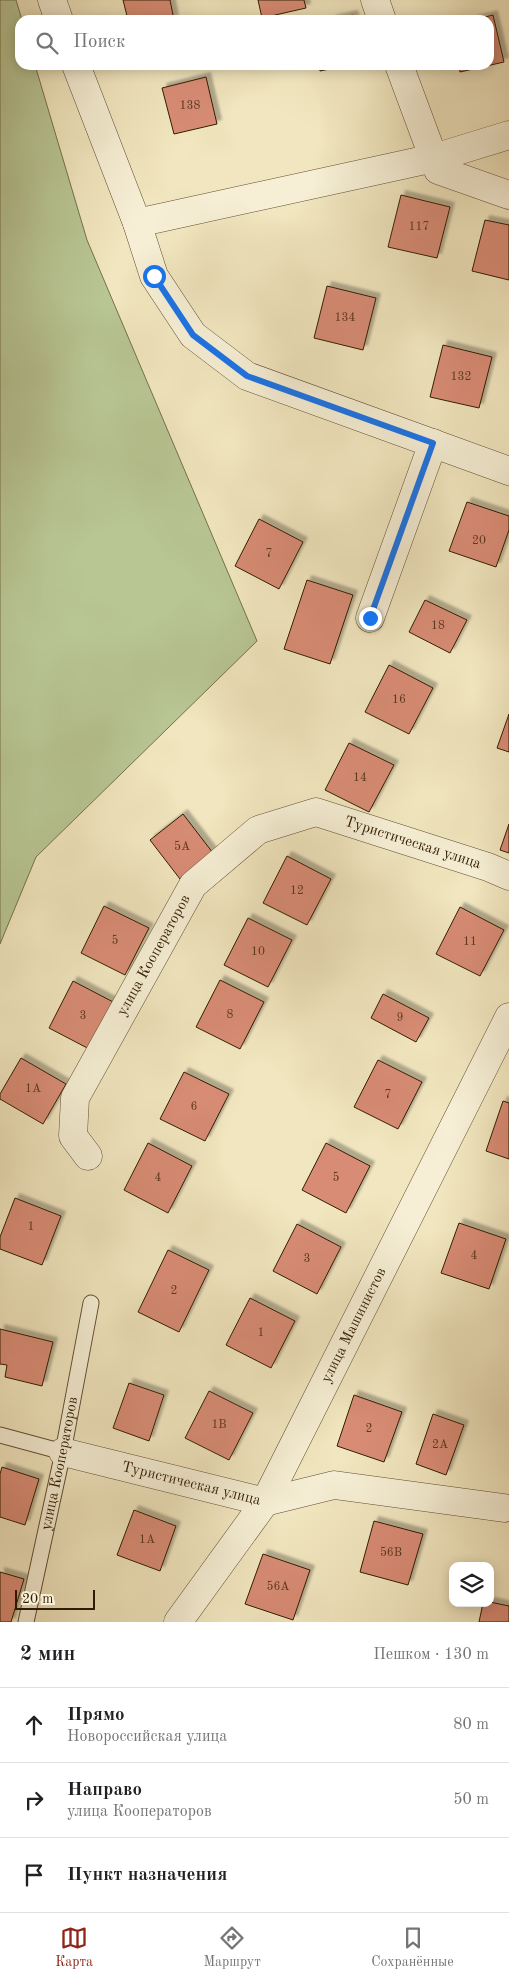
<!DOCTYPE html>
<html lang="ru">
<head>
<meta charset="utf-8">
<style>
  body { margin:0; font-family:"Old Standard TT",serif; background:#f6f6f6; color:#202124 }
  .controls { position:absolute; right:15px; bottom:15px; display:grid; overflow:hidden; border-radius:10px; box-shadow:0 2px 12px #0003 }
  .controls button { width:45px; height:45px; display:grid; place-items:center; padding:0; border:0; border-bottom:1px solid #e0e0e0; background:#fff; color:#202124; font:25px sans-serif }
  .scale { position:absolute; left:15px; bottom:12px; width:80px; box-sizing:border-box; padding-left:5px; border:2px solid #311c02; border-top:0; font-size:14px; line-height:18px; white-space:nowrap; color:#311c02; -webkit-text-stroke:4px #f6efd5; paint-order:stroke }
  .stop { position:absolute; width:15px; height:15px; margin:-11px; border:4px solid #1a73e8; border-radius:50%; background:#fff }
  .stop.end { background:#1a73e8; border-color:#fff; box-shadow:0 1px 5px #0008 }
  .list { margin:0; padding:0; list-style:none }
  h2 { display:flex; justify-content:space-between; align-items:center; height:65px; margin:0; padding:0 20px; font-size:21px }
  h2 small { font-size:16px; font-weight:400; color:#757577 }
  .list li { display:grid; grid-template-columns:32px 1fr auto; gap:15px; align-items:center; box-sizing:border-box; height:75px; padding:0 20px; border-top:1px solid #e0e0e0 }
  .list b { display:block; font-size:19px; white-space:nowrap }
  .list p { margin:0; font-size:16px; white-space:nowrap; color:#757577 }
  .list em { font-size:16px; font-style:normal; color:#757577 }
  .icon { flex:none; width:28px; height:28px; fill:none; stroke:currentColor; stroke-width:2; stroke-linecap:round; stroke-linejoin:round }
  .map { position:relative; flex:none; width:509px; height:1622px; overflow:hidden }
  .search { position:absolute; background:#fff; box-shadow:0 2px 12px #0003; left:15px; right:15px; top:15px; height:55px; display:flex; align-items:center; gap:12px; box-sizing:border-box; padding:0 18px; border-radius:15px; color:#757577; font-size:19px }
  .sheet { height:290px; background:#fff }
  nav { display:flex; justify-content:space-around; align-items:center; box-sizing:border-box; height:70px; border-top:1px solid #e0e0e0; background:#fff; font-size:14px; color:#757577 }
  nav a { display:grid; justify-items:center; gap:2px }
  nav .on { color:#8f2418 }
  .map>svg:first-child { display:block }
  .green { fill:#b8c694; stroke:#74714b }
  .building { fill:#d88c75; stroke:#311c02; filter:url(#shadow) }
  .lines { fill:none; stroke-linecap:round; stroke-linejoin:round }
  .lane-casing { stroke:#614e31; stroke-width:17 }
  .street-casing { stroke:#614e31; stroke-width:29 }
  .lane { stroke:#f6efd5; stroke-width:15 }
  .street { stroke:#f6efd5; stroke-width:28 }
  .route { stroke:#1a73e8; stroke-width:6 }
  .labels { text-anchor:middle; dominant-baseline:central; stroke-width:4.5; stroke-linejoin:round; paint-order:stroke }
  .number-label { font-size:12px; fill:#5b381f }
  .street-label { font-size:15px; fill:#311c02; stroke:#f6efd5 }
</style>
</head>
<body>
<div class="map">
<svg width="509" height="1622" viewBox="0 0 509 1622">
  <defs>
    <filter id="shadow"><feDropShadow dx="4.5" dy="-4.5" stdDeviation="1" flood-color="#0004"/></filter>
  </defs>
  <rect width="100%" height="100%" fill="#f1e6bf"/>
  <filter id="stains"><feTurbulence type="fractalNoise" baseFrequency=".004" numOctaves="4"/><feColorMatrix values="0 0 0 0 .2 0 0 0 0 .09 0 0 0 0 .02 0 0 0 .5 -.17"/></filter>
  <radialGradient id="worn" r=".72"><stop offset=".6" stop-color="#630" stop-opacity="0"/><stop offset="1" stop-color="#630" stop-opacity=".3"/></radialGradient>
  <!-- green -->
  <path class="green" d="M 0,0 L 16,0 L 22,20 L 20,20 L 20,65 L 35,65 L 87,240 L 257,641 L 36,857 L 0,944 Z"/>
  <!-- building -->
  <path class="building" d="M 123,0 L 170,0 L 174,20 L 128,20 Z
    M 258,0 L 304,0 L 306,8 L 262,18 Z
    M 353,15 L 355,20 L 331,20 Z
    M 493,15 L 504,62 L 460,72 L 459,65 L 489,65 L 489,20 L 473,20 Z
    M 319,65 L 348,65 L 320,71 Z
    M 206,77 L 217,124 L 174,134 L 162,88 Z
    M 401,195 L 450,207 L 437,258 L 388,247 Z
    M 485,220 L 509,225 L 509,280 L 472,271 Z
    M 327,286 L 376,298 L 363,350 L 314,338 Z
    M 443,345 L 492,357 L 479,408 L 430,397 Z
    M 467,502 L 509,516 L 509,530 L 496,567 L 449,551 Z
    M 259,519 L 303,542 L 279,589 L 235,566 Z
    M 307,580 L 353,595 L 330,664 L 284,649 Z
    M 425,600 L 467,620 L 450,653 L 409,632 Z
    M 389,665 L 433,688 L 409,734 L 365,712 Z
    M 509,714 L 509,752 L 497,748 Z
    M 349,743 L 394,765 L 369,812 L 325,790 Z
    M 183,814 L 213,853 L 180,879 L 150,840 Z
    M 509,824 L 509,853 L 500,850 Z
    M 287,856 L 331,879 L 307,925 L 263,903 Z
    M 104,906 L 149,928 L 125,975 L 81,953 Z
    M 460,907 L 504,930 L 480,976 L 436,954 Z
    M 248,918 L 292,940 L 268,987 L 224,965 Z
    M 220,980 L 264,1002 L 240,1049 L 196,1027 Z
    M 73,981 L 117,1004 L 93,1051 L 49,1028 Z
    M 383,994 L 429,1018 L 416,1042 L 371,1018 Z
    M 21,1058 L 66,1084 L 43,1124 L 0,1099 L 0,1094 Z
    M 378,1060 L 422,1082 L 398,1129 L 354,1107 Z
    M 184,1072 L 229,1094 L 205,1141 L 160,1119 Z
    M 503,1101 L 509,1103 L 509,1159 L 486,1151 Z
    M 148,1143 L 192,1166 L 168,1213 L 124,1190 Z
    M 326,1143 L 370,1166 L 346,1213 L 302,1190 Z
    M 15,1198 L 61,1216 L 42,1265 L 0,1249 L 0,1237 Z
    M 459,1223 L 506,1239 L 489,1289 L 441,1273 Z
    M 297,1224 L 341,1247 L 317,1294 L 273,1271 Z
    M 168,1250 L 209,1270 L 179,1332 L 138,1312 Z
    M 250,1298 L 295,1321 L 271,1368 L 226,1345 Z
    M 0,1329 L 53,1342 L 42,1386 L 5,1377 L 7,1365 L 0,1364 Z
    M 129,1383 L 164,1395 L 149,1441 L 113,1428 Z
    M 209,1391 L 253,1413 L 229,1460 L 185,1438 Z
    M 354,1395 L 402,1412 L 384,1462 L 337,1446 Z
    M 433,1414 L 464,1425 L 446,1475 L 416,1464 Z
    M 2,1467 L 39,1479 L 25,1525 L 0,1517 L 0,1474 Z
    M 134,1510 L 176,1526 L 160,1571 L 117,1555 Z
    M 374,1521 L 423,1534 L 408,1585 L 360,1572 Z
    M 263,1554 L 310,1570 L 293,1620 L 245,1604 Z
    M 0,1572 L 24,1579 L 11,1622 L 0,1622 Z
    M 490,1602 L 509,1606 L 509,1622 L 479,1622 L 483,1603 L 490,1603 Z"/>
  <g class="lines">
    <!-- lane casing -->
    <g class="lane-casing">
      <g id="lane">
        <path d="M 0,1435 L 63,1452"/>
        <path id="s1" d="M 26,1622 L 63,1452 L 91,1303"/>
      </g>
    </g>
    <!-- street casing -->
    <g class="street-casing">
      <g id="street">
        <path d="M 52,0 L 59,20"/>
        <path d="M 375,0 L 382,20"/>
        <path d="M 76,65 L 137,223 L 434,158 L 509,135"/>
        <path d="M 399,65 L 438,170 L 509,195"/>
        <path d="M 137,223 L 154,276 L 193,335 L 247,376 L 509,471"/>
        <path d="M 370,618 L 433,443"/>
        <path id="s2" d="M 88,1156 L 73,1136 L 75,1098 L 193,885 L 258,830 L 316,812 L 488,867 L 509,876"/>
        <path id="s3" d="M 63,1452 L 265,1502 L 334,1485 L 504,1508"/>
        <path id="s4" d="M 178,1622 L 265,1502 L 509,1017"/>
      </g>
    </g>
    <!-- lane -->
    <use href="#lane" class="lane"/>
    <!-- street -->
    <use href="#street" class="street"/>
  </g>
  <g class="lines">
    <!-- route -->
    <path class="route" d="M 154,276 L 193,335 L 247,376 L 433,443 L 370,618"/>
  </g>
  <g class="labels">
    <!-- number labels -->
    <g class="number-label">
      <text x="190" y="106">138</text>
      <text x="419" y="227">117</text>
      <text x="345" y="318">134</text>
      <text x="461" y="377">132</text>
      <text x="479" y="541">20</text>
      <text x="269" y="554">7</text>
      <text x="438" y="626">18</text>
      <text x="399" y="700">16</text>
      <text x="360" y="778">14</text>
      <text x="182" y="847">5А</text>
      <text x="297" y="891">12</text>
      <text x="115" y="941">5</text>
      <text x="470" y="942">11</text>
      <text x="258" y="952">10</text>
      <text x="230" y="1015">8</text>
      <text x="83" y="1016">3</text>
      <text x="400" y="1018">9</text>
      <text x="33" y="1089">1А</text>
      <text x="388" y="1095">7</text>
      <text x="194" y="1107">6</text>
      <text x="158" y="1178">4</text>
      <text x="336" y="1178">5</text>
      <text x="31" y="1227">1</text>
      <text x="474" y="1256">4</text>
      <text x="307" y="1259">3</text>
      <text x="174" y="1291">2</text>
      <text x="261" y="1333">1</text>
      <text x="219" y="1425">1В</text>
      <text x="369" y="1429">2</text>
      <text x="440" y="1445">2А</text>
      <text x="147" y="1540">1А</text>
      <text x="391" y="1553">56В</text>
      <text x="278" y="1587">56А</text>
    </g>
    <!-- street labels -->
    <g class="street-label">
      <text stroke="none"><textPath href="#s2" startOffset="554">Туристическая улица</textPath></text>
      <text stroke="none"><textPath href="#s2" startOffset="226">улица Кооператоров</textPath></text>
      <text stroke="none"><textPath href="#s4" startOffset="346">улица Машинистов</textPath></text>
      <text stroke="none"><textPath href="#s1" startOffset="162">улица Кооператоров</textPath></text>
      <text stroke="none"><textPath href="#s3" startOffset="132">Туристическая улица</textPath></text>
    </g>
  </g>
  <rect width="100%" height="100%" filter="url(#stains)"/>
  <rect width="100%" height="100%" fill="url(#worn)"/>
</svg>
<div class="controls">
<button><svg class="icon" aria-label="layers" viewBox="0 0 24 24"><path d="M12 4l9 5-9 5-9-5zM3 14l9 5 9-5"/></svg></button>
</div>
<div class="scale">20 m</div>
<div class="stop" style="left:154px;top:276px"></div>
<div class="stop end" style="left:370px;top:618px"></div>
<div class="search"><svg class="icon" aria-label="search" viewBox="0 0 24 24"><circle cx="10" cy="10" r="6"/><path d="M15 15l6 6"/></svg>Поиск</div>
</div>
<section class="sheet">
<h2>2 мин<small>Пешком · 130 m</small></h2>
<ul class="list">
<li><svg class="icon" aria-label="ahead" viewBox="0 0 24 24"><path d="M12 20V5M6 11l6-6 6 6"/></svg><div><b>Прямо</b><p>Новороссийская улица</p></div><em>80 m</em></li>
<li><svg class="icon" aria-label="right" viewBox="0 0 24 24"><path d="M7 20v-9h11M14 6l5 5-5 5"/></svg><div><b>Направо</b><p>улица Кооператоров</p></div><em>50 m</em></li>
<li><svg class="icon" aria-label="arrive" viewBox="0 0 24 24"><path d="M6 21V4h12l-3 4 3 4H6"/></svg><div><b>Пункт назначения</b></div></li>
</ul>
</section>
<nav>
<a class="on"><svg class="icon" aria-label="map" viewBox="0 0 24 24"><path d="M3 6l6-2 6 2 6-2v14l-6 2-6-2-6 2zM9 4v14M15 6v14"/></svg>Карта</a>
<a><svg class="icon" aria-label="directions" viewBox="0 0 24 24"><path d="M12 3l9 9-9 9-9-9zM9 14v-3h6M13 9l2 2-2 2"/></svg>Маршрут</a>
<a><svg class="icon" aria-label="saved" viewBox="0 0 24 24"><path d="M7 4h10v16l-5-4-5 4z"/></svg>Сохранённые</a>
</nav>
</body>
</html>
